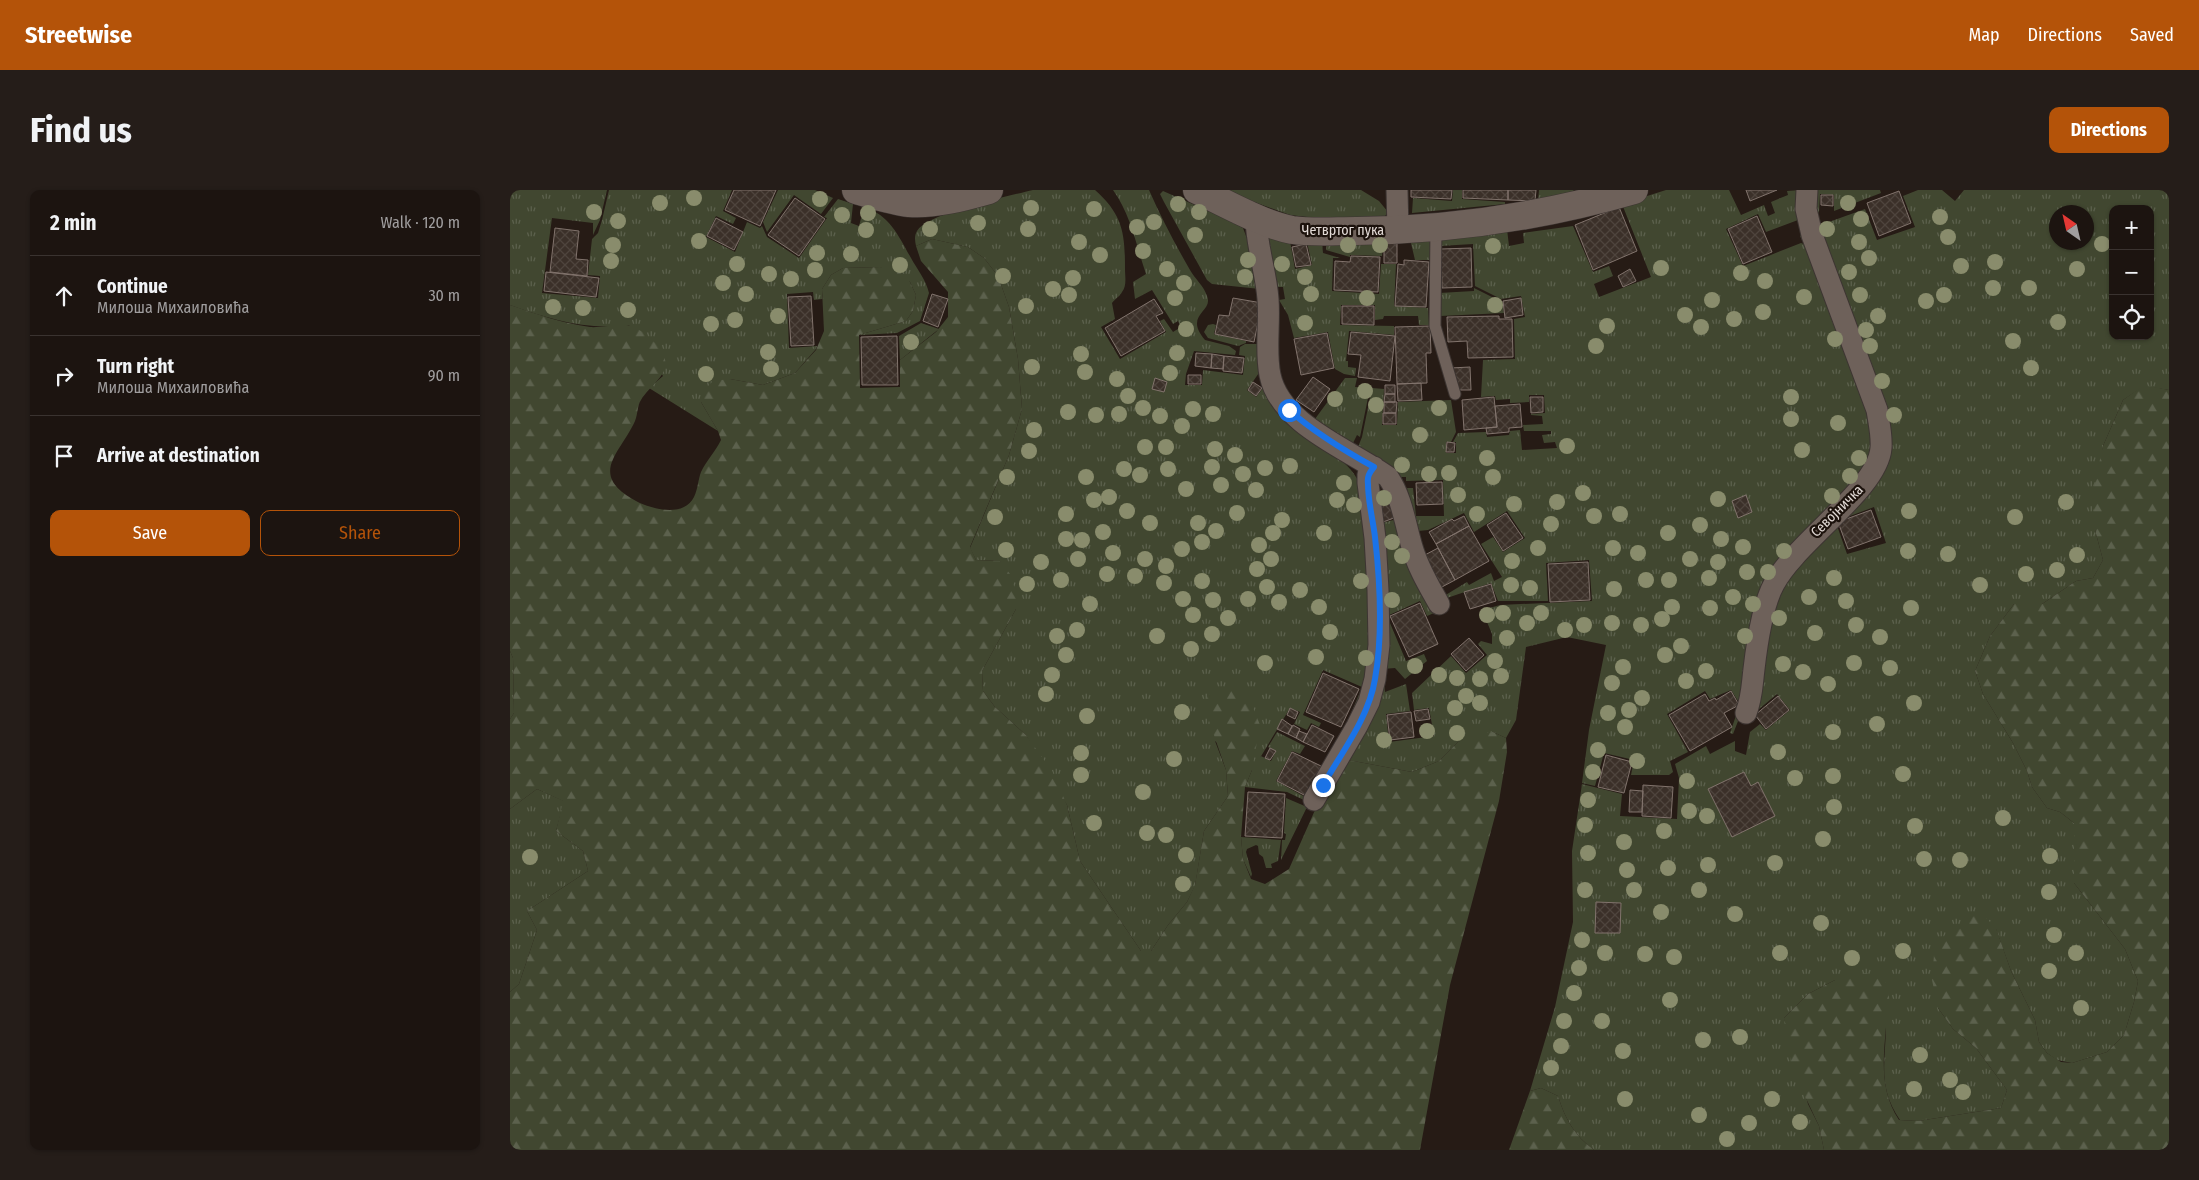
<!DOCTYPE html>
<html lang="en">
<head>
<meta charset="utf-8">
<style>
  body { margin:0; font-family:"Fira Sans Condensed",sans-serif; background:#251d19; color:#f1f3f6 }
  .controls { position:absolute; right:15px; top:15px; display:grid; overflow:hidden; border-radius:10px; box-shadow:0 1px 4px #0004 }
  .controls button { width:45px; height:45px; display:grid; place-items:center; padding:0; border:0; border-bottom:1px solid #3a3330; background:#1c1410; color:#f1f3f6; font:25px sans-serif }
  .compass { position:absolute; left:1539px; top:15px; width:45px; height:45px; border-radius:50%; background:#1c1410; box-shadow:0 1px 4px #0004; rotate:326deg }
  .stop { position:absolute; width:15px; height:15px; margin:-11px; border:4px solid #1a73e8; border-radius:50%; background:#fff }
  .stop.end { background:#1a73e8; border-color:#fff; box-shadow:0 1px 5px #0008 }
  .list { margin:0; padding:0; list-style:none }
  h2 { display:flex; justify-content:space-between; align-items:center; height:65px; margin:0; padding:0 20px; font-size:21px }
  h2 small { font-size:16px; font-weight:400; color:#a09e9f }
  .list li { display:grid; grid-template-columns:32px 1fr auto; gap:15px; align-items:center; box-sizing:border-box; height:80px; padding:0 20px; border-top:1px solid #3a3330 }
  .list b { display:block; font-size:19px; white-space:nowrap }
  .list p { margin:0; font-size:16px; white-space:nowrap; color:#a09e9f }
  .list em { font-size:16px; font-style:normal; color:#a09e9f }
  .actions { display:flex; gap:10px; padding:15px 20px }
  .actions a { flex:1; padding:11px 0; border:1px solid #b45309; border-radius:10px; text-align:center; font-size:18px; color:#b45309 }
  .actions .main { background:#b45309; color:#fff }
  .icon { flex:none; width:28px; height:28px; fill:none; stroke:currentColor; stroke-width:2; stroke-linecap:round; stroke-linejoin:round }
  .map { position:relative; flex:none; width:1659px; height:960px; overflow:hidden; border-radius:10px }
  header { display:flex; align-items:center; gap:30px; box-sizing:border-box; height:70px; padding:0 25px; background:#b45309; color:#fff }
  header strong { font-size:24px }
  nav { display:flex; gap:28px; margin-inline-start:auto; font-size:18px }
  .intro { display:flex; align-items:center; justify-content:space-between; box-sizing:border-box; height:120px; padding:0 30px }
  h1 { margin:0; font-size:35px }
  .button { padding:12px 22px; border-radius:10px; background:#b45309; color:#fff; font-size:18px; font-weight:700 }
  main { display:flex; gap:30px; padding:0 30px }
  aside { flex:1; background:#1c1410; border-radius:10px; box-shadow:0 1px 4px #0004 }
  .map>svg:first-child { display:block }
  .grass { fill:url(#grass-tufts); fill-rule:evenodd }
  .forest { fill:url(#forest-firs) }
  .building { fill:url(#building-cross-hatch); stroke:#81736c }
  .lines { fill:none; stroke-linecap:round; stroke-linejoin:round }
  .service-casing { stroke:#3d3532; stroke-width:13 }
  .minor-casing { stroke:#3d3532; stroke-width:23 }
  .tertiary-casing { stroke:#3d3532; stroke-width:29 }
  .service { stroke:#6e615a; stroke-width:11 }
  .minor { stroke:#6e615a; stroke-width:21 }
  .tertiary { stroke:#6e615a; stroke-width:28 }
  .tree { fill:#898c6c }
  .route { stroke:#1a73e8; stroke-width:6 }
  .labels { text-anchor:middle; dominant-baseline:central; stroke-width:4.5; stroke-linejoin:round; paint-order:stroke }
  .street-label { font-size:14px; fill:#e3dbd7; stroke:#1c120c }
</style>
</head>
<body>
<header>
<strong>Streetwise</strong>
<nav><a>Map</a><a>Directions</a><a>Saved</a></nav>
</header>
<div class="intro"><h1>Find us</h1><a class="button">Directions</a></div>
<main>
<aside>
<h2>2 min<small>Walk · 120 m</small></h2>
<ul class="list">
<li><svg class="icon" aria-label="ahead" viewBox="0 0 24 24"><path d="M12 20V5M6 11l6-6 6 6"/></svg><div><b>Continue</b><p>Милоша Михаиловића</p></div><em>30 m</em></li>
<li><svg class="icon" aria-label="right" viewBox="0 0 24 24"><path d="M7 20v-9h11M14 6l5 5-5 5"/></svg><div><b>Turn right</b><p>Милоша Михаиловића</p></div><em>90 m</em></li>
<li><svg class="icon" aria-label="arrive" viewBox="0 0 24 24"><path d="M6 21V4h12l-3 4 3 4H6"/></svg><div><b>Arrive at destination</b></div></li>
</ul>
<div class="actions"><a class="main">Save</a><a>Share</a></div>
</aside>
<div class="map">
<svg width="1659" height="960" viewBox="0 0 1659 960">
  <defs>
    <pattern id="grass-tufts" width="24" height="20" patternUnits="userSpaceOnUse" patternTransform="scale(1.25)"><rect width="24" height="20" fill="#414730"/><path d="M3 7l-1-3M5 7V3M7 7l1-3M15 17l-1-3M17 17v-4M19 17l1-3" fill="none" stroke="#5c614d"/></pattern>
    <pattern id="forest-firs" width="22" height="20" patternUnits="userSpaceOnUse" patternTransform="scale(1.25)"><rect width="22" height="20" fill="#414730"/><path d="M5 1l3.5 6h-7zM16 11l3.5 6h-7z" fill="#5c614d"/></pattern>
    <pattern id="building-cross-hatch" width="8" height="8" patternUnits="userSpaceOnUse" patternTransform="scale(1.25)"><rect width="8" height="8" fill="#3b3029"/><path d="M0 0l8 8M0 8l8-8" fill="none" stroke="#4e443d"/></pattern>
  </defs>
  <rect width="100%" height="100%" fill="#261b15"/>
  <!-- grass -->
  <path class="grass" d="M 0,0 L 97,0 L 90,30 L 83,45 L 83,33 L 42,28 L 32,103 L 88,108 L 90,86 L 78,85 L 82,49 L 88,43 L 92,30 L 99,0 L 222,0 L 213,21 L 226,28 L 223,34 L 206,26 L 196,47 L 225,62 L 237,32 L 250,38 L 252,36 L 257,47 L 289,68 L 317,28 L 314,27 L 328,9 L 343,14 L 341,33 L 349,36 L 354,17 C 380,25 389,47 401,68 C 407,79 416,90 419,103 L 410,131 L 387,143 L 349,145 L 396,131 L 403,121 L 406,105 L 400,92 L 370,77 L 333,78 L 321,85 L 312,99 L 312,109 L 304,110 L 303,102 L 277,104 L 279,158 L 307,156 L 306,159 L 285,183 L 253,195 L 220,189 L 191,212 L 208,241 L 139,198 L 153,186 L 119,135 C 77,141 39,129 0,115 Z
    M 268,0 L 305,0 L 323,8 L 311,24 L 284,5 L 257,42 L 253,32 Z
    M 523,0 L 585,0 C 613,25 615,43 615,79 C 615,86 617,96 612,102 C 610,106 605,109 602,113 L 605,129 L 591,137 L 610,169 L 656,142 L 650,131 L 654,129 L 663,142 L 671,137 L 668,131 L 663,134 L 642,100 L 625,109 L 623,92 L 636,84 C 626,55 621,25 603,0 L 639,0 C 651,27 665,54 680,80 C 685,89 694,96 697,106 C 704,122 673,124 695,150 L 719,156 L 726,161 L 725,165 L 684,161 L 676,184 L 675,195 L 692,195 L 693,180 L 733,185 L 735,166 L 729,165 L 730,157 L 735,154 L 753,154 L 751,180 L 737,200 L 746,207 L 753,198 C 764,210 773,222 784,233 C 805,255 837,266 850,294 L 862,371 L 859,497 L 835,538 L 852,497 L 813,480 L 793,525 L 811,533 L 809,537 L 801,533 L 797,540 L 784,534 L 790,522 L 780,518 L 750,568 L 751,566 L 761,571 L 766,561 L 758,557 L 767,542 L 795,556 L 790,564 L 782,561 L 766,591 L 797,608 L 796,611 L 777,602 L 735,597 L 742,580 L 705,551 L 716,580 L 718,606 L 694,641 L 685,696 L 677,712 L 658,735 L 641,761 L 631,761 L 570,671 L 557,615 L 516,545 L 485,517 L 473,501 L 472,481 L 506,419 L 490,371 L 466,370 L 460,358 L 499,265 L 512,219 L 508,169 L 499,117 L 488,86 L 474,68 L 458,57 L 422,49 L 406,56 C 405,51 404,46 407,41 C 418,23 499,6 523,0 Z
    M 711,0 L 851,0 L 869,11 L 878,22 L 875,26 L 814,29 L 780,25 Z
    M 943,0 L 952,0 L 952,9 L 995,12 L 995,14 L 902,23 L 903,8 L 942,11 Z
    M 1029,0 L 1064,0 L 1061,3 L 1028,11 Z
    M 1156,0 L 1219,0 L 1231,25 L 1254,15 L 1258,26 L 1265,23 L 1261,12 L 1278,5 L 1277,1 L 1291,0 L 1295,44 L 1292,50 L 1290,46 L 1293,44 L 1288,30 L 1256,42 L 1248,24 L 1216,39 L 1233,76 L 1291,53 L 1302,57 L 1365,239 L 1357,280 L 1283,359 L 1237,508 L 1223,544 L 1220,543 L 1230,514 L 1221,500 L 1200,509 L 1195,501 L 1157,524 L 1178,562 L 1160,571 L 1163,582 L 1159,585 L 1121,585 L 1124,570 L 1094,563 L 1085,596 L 1072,593 L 1079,540 L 1096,455 L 1057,447 L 1016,457 L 1006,530 L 996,548 L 983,542 L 948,552 L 929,571 L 902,582 L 833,569 L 874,491 L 875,502 L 896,494 L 900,521 L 876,524 L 879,552 L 924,546 L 919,518 L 904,520 L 902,503 L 941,466 L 956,483 L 977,465 L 968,454 L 971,451 L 982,454 L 982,444 L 972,420 L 990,415 L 1082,411 L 1079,370 L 1036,373 L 1038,411 L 988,411 L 981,393 L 937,408 L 934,406 L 957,392 L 959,395 L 981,383 L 984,391 L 992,387 L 971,354 L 983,347 L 993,362 L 1015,348 L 997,321 L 964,342 L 954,323 L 918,340 L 908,341 L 897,298 L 903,298 L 906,326 L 934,326 L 933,290 L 896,291 L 896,287 L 887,287 L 848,257 L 852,247 L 862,198 L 874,199 L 872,235 L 887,235 L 888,212 L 941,210 L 946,242 L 941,252 L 936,252 L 936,263 L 946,263 L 946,252 L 943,252 L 948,243 L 976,242 L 977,247 L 999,245 L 1000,241 L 1010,240 L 1012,260 L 1047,258 L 1045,252 L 1034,253 L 1032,245 L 1041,244 L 1041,241 L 1014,241 L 1013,235 L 1033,234 L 1032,226 L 1021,225 L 1021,224 L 1035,223 L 1034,205 L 1019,205 L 1019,212 L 1000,213 L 1000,209 L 986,210 L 985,206 L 971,207 L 973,170 L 1005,169 L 1004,129 L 1015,127 L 1011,106 L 991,109 L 965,96 L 963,54 L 930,56 L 931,46 L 997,39 L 999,56 L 1014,53 L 1013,43 L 1063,36 L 1083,82 L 1099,76 L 1103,86 L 1084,94 L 1089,107 L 1141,87 L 1112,14 Z
    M 1301,0 L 1370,0 L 1371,3 L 1324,21 L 1324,5 L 1310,4 L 1309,22 L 1305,25 Z
    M 1408,0 L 1432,0 L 1445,11 L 1454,0 L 1659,0 L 1659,200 L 1634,196 L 1613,210 L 1593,256 L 1585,340 L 1593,370 L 1583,388 L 1566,391 L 1532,414 L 1504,414 L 1480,446 L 1465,481 L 1473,504 L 1503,553 L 1517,581 L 1522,597 L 1537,618 L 1550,622 L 1564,633 L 1564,693 L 1615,759 L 1628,791 L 1624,812 L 1614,845 L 1597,862 L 1562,873 L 1547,870 L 1537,863 L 1529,852 L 1525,830 L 1501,781 L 1486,739 L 1428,818 L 1443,839 L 1466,858 L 1497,900 L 1491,918 L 1408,931 L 1390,930 C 1368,898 1375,874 1376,838 L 1325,790 L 1298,804 L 1274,828 L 1298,914 L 1309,936 L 1314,960 L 1084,960 C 1065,946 1055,929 1048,906 L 1031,898 L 1020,901 L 1045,817 L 1063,732 L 1062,661 L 1072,594 L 1112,604 L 1110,626 L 1167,629 L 1169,588 L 1165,574 L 1196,556 L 1200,564 L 1225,551 L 1225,561 L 1236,565 L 1240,542 L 1250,534 L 1256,540 L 1280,520 L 1267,504 L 1242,525 L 1264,404 L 1325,330 L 1337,364 L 1376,353 L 1364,317 L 1332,329 L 1371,272 L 1305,37 L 1355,19 L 1367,50 L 1405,37 L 1393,6 ZM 1603,19 L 1640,19 L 1640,146 L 1603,146 ZM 1546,22 L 1576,22 L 1576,52 L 1546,52 Z
    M 653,1 L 719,30 L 733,38 L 751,86 L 750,99 L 702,94 L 697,90 L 654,12 L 650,4 Z
    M 758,46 L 780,51 L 785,79 L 802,75 L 797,52 L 812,53 L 813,63 L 830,68 L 823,68 L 822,101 L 869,104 L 871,74 L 886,74 L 884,116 L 918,118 L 919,135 L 909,135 L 908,126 L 874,126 L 873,129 L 865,130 L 865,115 L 831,115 L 830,135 L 884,136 L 884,145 L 839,141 L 836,171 L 838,171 L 838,177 L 846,178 L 845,186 L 834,184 L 825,179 L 818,142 L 784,148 L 778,125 L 769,110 L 775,109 L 773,97 L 768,97 L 767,91 L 764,91 Z
    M 921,47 L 921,70 L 905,70 L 900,49 Z
    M 817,52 L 873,52 L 872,66 L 840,65 L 840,67 L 816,60 Z
    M 964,98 L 992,112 L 994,123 L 930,126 L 929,103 L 964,101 Z
    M 411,133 L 429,139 L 390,170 L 389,146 Z
    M 703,134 L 706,135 L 704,144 L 736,151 L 736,153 L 728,156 L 698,148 L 694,142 L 698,135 Z
    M 835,188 L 847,188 L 845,197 L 860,198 L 850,247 L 847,245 L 843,253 L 805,229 Z
    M 887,329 L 898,365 L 924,423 L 917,426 L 910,411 L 877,426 L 896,471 L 914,464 L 917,471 L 895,489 L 885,478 L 872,479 L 872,333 Z
    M 0,461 L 3,468 L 4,523 L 0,529 Z
    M 27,599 L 54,611 L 46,641 L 73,661 L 78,681 L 17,721 L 27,740 L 9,794 L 0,802 L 0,619 Z
    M 776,608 L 797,617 L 771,670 L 772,650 L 775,650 L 776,644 L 774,643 Z
    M 731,647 L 771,650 L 768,671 L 761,674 L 762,678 L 756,678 L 753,667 L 749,664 L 748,656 L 746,655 L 737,659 L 736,662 L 742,684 L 741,687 L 733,669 Z"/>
  <!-- forest -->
  <path class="forest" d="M 422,49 L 458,57 L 474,68 L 488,86 L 499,117 L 508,169 L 512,219 L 499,265 L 460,357 L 466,370 L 490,371 L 500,384 L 506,402 L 506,419 L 472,481 L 473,501 L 485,517 L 516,545 L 542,581 L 557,615 L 570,671 L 631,761 L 641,761 L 658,735 L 677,712 L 685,695 L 694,641 L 718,606 L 716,580 L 697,525 L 696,508 L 706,498 L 726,500 L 742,515 L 750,535 L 742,580 L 735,597 L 731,647 L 733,669 L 741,689 L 755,694 L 779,679 L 809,611 L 833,569 L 902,582 L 929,571 L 948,552 L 970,543 L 983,542 L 996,548 L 997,562 L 989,611 L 940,795 L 910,960 L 0,960 L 0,802 L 9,794 L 27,740 L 17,721 L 78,681 L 73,661 L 46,641 L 53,611 L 27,599 L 0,619 L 0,529 L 4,523 L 3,468 L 0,461 L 0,115 C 26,124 52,133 80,137 C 90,138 115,133 121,136 C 132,140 141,148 148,156 C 168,181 143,191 131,210 C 127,216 128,224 125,231 C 110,264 77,284 126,311 C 141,319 174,328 184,307 C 188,299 188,290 191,282 C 196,271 206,261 211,250 L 208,241 L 191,212 L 192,202 L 203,191 L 220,189 L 253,195 L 285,183 L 306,160 L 314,141 L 312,99 L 321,85 L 333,78 L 370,77 L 387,80 L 400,92 L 406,105 L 403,121 L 396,131 L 349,145 L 350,198 L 390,197 L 390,170 L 426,142 L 438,127 L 438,102 L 411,71 L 406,56 Z
    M 1634,195 L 1659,200 L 1659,960 L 1314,960 L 1309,936 L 1286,887 L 1276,853 L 1274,828 L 1298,804 L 1325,790 L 1356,783 L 1374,788 C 1383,811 1378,814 1376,837 C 1373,871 1370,901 1389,930 L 1408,931 L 1491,918 L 1497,900 L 1466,858 L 1443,839 L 1428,818 L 1422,790 L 1424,765 L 1436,743 L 1470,722 L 1486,738 L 1501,781 L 1525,830 L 1529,852 L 1537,863 L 1551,872 L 1562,873 L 1597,862 L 1614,845 L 1624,812 L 1628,791 L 1615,759 L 1564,693 L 1564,633 L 1550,622 L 1537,618 L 1522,597 L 1517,581 L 1503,553 L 1473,504 L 1465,481 L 1480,446 L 1504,414 L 1532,414 L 1566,391 L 1583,388 L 1593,370 L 1585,340 L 1583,301 L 1593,256 L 1613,210 Z
    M 1031,898 L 1048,906 C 1055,929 1065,946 1084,960 L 999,960 L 1020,901 Z"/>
  <!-- building -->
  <path class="building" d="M 224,0 L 266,0 L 250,36 L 215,20 Z
    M 901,0 L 942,0 L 941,9 L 901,7 Z
    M 953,0 L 998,0 L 998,10 L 953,8 Z
    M 998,0 L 1026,0 L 1025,11 L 998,10 Z
    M 1236,0 L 1267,0 L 1240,11 Z
    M 1389,1 L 1401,33 L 1369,46 L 1357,13 Z
    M 1311,5 L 1323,5 L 1323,16 L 1311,15 Z
    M 285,8 L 315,29 L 289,66 L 258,45 Z
    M 1109,17 L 1127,61 L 1083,80 L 1065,35 Z
    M 1247,26 L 1262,62 L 1233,74 L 1218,39 Z
    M 206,28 L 233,42 L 224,60 L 197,46 Z
    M 45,38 L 69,41 L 66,69 L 78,70 L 77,86 L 40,82 Z
    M 874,53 L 887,53 L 887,73 L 874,73 Z
    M 796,54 L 801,75 L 786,77 L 782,57 Z
    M 961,58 L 962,97 L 932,98 L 931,59 Z
    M 841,66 L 870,67 L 868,102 L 824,100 L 825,71 L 840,72 Z
    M 894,70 L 919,72 L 916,117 L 885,116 L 888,74 L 894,75 Z
    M 1120,79 L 1126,91 L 1113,97 L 1108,86 Z
    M 36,82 L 89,88 L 86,107 L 34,101 Z
    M 422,104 L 438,109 L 428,137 L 413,131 Z
    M 301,106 L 304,155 L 281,156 L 278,107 Z
    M 723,108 L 752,113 L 744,152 L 705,144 L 709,125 L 719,126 Z
    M 1011,108 L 1013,125 L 995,128 L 993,111 Z
    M 644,109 L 653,123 L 646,126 L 655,141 L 611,166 L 595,138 Z
    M 832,116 L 864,116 L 864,135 L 832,134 Z
    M 989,126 L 989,129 L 1002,129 L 1003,167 L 958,168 L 957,151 L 938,152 L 937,127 Z
    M 920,136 L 921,163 L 916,163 L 917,193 L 887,194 L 885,137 Z
    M 841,142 L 885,146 L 880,191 L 848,187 L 851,165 L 838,164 Z
    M 817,143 L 824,178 L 791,185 L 784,149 Z
    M 387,146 L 388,195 L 352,195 L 351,147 Z
    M 686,163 L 702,164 L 701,178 L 685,176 Z
    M 702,164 L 714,166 L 713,179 L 701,178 Z
    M 714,166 L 734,168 L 732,183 L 713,181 Z
    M 960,177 L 961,200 L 948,200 L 941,178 Z
    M 678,185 L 691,185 L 691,194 L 678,194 Z
    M 803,187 L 820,199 L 804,222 L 786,210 Z
    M 645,188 L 657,192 L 654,202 L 642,199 Z
    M 743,192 L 752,198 L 746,206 L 738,200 Z
    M 911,193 L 912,210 L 888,211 L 887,194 Z
    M 875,195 L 885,195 L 885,204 L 875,204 Z
    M 875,204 L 885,204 L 885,212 L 874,212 Z
    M 984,207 L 987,237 L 954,240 L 952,210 Z
    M 1020,207 L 1033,207 L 1033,222 L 1021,223 Z
    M 874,212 L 887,212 L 886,223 L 874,223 Z
    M 1010,214 L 1012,237 L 999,238 L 999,242 L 977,244 L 976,238 L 987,237 L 985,216 Z
    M 873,223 L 886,223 L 886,234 L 873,234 Z
    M 937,252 L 945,253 L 944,262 L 936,262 Z
    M 932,292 L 933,314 L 907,315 L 906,293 Z
    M 1236,305 L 1242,322 L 1228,328 L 1222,311 Z
    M 878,309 L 884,328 L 873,332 L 866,313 Z
    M 1361,320 L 1371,347 L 1338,359 L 1328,332 Z
    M 996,323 L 1013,348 L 993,361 L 977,335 Z
    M 954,326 L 959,336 L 926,354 L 919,342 L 942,329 L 944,331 Z
    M 959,336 L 979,371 L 945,390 L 926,354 Z
    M 928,358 L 945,390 L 930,398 L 913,366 Z
    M 1078,372 L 1080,410 L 1040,412 L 1038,374 Z
    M 981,394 L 986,411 L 960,419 L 954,402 Z
    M 910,413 L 928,454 L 899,467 L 880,426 Z
    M 959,448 L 974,465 L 956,481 L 941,464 Z
    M 813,483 L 849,499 L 831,537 L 796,522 Z
    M 1221,501 L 1229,515 L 1214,523 L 1222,537 L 1180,561 L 1159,525 L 1195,504 L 1199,511 L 1205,508 L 1206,510 Z
    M 1268,506 L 1279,520 L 1256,539 L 1245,525 Z
    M 780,518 L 788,522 L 785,529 L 777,525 Z
    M 918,519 L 920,529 L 906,531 L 904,521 Z
    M 901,522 L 904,547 L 880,550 L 877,525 Z
    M 772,529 L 782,536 L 778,544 L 767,539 Z
    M 783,535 L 790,539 L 786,548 L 778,544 Z
    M 802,535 L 824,546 L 815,562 L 793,552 Z
    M 789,541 L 797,544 L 793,552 L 786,548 Z
    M 760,558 L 766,561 L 760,570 L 755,568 Z
    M 782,562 L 811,576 L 796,606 L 767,591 Z
    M 1096,565 L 1122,572 L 1114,603 L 1088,597 Z
    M 1234,582 L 1241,596 L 1248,592 L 1265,626 L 1222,647 L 1198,599 Z
    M 1133,595 L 1163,597 L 1161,628 L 1132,626 Z
    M 1120,600 L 1133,601 L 1132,622 L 1119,622 Z
    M 738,602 L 775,604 L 772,648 L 735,646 Z
    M 1086,712 L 1111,713 L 1110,743 L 1085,743 Z"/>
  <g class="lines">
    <!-- service casing -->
    <g class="service-casing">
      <path id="service" d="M 926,37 L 925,136 L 945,204"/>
    </g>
    <!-- minor casing -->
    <g class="minor-casing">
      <path id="minor" d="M 887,0 L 888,40
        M 746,27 C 746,55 756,81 758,109 C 760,134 755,161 760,185 C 770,235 841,260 878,287 C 892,308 895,333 902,357 C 908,378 919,396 929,414
        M 1236,523 C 1242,508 1242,495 1244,479 C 1247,453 1252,416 1264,394 C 1286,352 1368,299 1371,258 C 1372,245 1369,233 1367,220 L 1302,45 L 1296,19 L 1297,0
        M 804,610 L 847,536 L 859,512 L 865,489 L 869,455 L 868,400 L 865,348 L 858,293 L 858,284 L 864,277"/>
    </g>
    <!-- tertiary casing -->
    <g class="tertiary-casing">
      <path id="tertiary" d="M 346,0 C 364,5 381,11 399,13 C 425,15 454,7 479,0
        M 687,0 C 716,13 751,34 782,40 C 803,43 826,41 846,41 C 940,40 1034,26 1124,0"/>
    </g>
    <!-- service -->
    <use href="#service" class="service"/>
    <!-- minor -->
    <use href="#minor" class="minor"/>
    <!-- tertiary -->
    <use href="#tertiary" class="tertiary"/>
  </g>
  <!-- trees -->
  <g class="tree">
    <circle cx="184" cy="8" r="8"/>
    <circle cx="310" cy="9" r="8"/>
    <circle cx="150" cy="13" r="8"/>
    <circle cx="1338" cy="13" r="8"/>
    <circle cx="668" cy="14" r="8"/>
    <circle cx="521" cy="18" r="8"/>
    <circle cx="584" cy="19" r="8"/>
    <circle cx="84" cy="22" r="8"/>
    <circle cx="689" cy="22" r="8"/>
    <circle cx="358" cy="23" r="8"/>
    <circle cx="332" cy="25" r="8"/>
    <circle cx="1430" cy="27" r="8"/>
    <circle cx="1351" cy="29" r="8"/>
    <circle cx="108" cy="31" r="8"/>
    <circle cx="644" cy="32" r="8"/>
    <circle cx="468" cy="33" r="8"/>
    <circle cx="627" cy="37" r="8"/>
    <circle cx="420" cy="39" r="8"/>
    <circle cx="518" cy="39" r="8"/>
    <circle cx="1317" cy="39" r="8"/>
    <circle cx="356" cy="40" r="8"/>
    <circle cx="685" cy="45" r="8"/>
    <circle cx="1438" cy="47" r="8"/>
    <circle cx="189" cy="51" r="8"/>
    <circle cx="569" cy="52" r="8"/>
    <circle cx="1349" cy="52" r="8"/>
    <circle cx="1592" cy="54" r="8"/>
    <circle cx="103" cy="55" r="8"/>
    <circle cx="838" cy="55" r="8"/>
    <circle cx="870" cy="55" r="8"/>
    <circle cx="983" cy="56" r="8"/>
    <circle cx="633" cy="61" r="8"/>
    <circle cx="307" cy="63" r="8"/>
    <circle cx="341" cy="64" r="8"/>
    <circle cx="590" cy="65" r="8"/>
    <circle cx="1359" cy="68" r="8"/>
    <circle cx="738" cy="70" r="8"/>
    <circle cx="101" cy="71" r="8"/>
    <circle cx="1485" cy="72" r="8"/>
    <circle cx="227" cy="74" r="8"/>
    <circle cx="772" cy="74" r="8"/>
    <circle cx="390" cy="75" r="8"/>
    <circle cx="1451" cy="76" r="8"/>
    <circle cx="1151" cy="78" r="8"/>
    <circle cx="657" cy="79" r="8"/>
    <circle cx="1567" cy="79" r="8"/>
    <circle cx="305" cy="80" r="8"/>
    <circle cx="1339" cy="82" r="8"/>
    <circle cx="1231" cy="83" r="8"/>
    <circle cx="259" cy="84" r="8"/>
    <circle cx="493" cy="86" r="8"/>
    <circle cx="735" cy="87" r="8"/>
    <circle cx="795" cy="87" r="8"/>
    <circle cx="563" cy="88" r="8"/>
    <circle cx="281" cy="89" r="8"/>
    <circle cx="1255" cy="91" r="8"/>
    <circle cx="213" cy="93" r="8"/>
    <circle cx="674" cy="93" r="8"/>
    <circle cx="1483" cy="98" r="8"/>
    <circle cx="1519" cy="98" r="8"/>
    <circle cx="543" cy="99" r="8"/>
    <circle cx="236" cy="104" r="8"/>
    <circle cx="801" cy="104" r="8"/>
    <circle cx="559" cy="105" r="8"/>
    <circle cx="1350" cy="105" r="8"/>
    <circle cx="1434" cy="105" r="8"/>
    <circle cx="1294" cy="107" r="8"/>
    <circle cx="665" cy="108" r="8"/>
    <circle cx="857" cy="108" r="8"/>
    <circle cx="1202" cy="110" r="8"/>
    <circle cx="1416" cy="111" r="8"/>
    <circle cx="985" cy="115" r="8"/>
    <circle cx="516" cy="116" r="8"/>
    <circle cx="43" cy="117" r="8"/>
    <circle cx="73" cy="118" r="8"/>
    <circle cx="118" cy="120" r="8"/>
    <circle cx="1253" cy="122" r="8"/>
    <circle cx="1175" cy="125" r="8"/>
    <circle cx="268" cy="126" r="8"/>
    <circle cx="1368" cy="126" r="8"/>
    <circle cx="1224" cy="129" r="8"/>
    <circle cx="225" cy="130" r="8"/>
    <circle cx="1548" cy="132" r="8"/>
    <circle cx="795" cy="133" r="8"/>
    <circle cx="201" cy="134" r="8"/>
    <circle cx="1097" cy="136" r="8"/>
    <circle cx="1191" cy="137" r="8"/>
    <circle cx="676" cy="139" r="8"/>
    <circle cx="1356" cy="140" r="8"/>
    <circle cx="1325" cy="149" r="8"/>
    <circle cx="1503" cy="151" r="8"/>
    <circle cx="401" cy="152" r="8"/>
    <circle cx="1086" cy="156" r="8"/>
    <circle cx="1360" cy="156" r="8"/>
    <circle cx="258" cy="162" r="8"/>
    <circle cx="667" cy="163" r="8"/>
    <circle cx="571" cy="164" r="8"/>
    <circle cx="522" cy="177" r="8"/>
    <circle cx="1521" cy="178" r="8"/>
    <circle cx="261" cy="179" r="8"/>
    <circle cx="575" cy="182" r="8"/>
    <circle cx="660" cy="183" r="8"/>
    <circle cx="196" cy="184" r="8"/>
    <circle cx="607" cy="189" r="8"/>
    <circle cx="1372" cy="191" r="8"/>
    <circle cx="855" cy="201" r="8"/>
    <circle cx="618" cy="206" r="8"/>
    <circle cx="1281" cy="207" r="8"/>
    <circle cx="825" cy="209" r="8"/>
    <circle cx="866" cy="215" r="8"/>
    <circle cx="633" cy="218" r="8"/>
    <circle cx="929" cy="218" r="8"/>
    <circle cx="683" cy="219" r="8"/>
    <circle cx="558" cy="222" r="8"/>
    <circle cx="609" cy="224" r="8"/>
    <circle cx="703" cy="224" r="8"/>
    <circle cx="586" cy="225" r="8"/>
    <circle cx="1384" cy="225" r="8"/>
    <circle cx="650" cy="226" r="8"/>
    <circle cx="1281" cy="229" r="8"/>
    <circle cx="1328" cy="233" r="8"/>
    <circle cx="672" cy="236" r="8"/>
    <circle cx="524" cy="240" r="8"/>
    <circle cx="910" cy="245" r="8"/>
    <circle cx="1057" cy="256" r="8"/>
    <circle cx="635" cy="257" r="8"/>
    <circle cx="656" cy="257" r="8"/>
    <circle cx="705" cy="259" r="8"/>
    <circle cx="1292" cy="260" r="8"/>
    <circle cx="519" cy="261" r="8"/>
    <circle cx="725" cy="265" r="8"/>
    <circle cx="977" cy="268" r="8"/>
    <circle cx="1349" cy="268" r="8"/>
    <circle cx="892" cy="275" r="8"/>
    <circle cx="780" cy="276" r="8"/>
    <circle cx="702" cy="277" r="8"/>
    <circle cx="755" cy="278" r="8"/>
    <circle cx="614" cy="279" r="8"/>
    <circle cx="658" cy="279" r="8"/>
    <circle cx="939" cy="283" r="8"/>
    <circle cx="733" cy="284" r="8"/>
    <circle cx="919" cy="284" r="8"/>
    <circle cx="630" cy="285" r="8"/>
    <circle cx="1340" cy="286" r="8"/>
    <circle cx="497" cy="287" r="8"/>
    <circle cx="576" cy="287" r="8"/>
    <circle cx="983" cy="287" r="8"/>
    <circle cx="834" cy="293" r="8"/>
    <circle cx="711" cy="295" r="8"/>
    <circle cx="676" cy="299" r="8"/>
    <circle cx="746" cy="300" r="8"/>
    <circle cx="1073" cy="303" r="8"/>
    <circle cx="948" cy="305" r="8"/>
    <circle cx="1322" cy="306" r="8"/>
    <circle cx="599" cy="307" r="8"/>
    <circle cx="874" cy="308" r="8"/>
    <circle cx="1208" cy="309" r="8"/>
    <circle cx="584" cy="310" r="8"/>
    <circle cx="827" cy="310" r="8"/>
    <circle cx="1047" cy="312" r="8"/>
    <circle cx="1556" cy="312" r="8"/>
    <circle cx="1004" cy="314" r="8"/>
    <circle cx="844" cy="315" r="8"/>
    <circle cx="617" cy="321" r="8"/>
    <circle cx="1399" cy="321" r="8"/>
    <circle cx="727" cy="323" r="8"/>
    <circle cx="556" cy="324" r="8"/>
    <circle cx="967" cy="324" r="8"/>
    <circle cx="1110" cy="324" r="8"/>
    <circle cx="1084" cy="326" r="8"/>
    <circle cx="485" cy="327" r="8"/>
    <circle cx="1505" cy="327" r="8"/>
    <circle cx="772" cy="330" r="8"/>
    <circle cx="640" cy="333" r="8"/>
    <circle cx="688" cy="333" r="8"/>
    <circle cx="1041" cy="334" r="8"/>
    <circle cx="1190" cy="335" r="8"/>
    <circle cx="706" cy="341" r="8"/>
    <circle cx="593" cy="342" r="8"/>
    <circle cx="763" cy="343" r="8"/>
    <circle cx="814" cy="343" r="8"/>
    <circle cx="1158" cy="343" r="8"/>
    <circle cx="556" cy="349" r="8"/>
    <circle cx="1211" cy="349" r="8"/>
    <circle cx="572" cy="350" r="8"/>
    <circle cx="692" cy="352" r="8"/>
    <circle cx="882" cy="352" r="8"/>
    <circle cx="749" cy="355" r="8"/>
    <circle cx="1233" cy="357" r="8"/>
    <circle cx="1028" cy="358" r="8"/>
    <circle cx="1103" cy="358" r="8"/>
    <circle cx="672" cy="359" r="8"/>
    <circle cx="496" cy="360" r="8"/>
    <circle cx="1274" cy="361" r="8"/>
    <circle cx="1398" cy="361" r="8"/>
    <circle cx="603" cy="363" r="8"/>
    <circle cx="1128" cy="363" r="8"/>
    <circle cx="1438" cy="364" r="8"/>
    <circle cx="1567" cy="365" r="8"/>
    <circle cx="892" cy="366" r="8"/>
    <circle cx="568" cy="369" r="8"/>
    <circle cx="635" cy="369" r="8"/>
    <circle cx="761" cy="369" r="8"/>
    <circle cx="1180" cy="369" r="8"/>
    <circle cx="1002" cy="371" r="8"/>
    <circle cx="531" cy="372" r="8"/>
    <circle cx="1208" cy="372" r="8"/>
    <circle cx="656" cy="376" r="8"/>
    <circle cx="747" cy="379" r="8"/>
    <circle cx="1547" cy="380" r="8"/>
    <circle cx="1237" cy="382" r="8"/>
    <circle cx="1258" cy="382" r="8"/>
    <circle cx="597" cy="384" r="8"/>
    <circle cx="1516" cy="384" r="8"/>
    <circle cx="625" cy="386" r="8"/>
    <circle cx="1199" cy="388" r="8"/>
    <circle cx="1324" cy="388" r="8"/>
    <circle cx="551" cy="390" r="8"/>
    <circle cx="1136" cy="390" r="8"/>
    <circle cx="1159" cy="390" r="8"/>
    <circle cx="692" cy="391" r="8"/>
    <circle cx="851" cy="391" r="8"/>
    <circle cx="654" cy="393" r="8"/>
    <circle cx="517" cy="394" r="8"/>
    <circle cx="1001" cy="395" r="8"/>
    <circle cx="1470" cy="395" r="8"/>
    <circle cx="757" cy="397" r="8"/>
    <circle cx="1020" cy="398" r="8"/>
    <circle cx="1104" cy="399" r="8"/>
    <circle cx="790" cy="400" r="8"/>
    <circle cx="1223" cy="407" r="8"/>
    <circle cx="1299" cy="407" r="8"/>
    <circle cx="673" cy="409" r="8"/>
    <circle cx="738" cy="409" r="8"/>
    <circle cx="703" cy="410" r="8"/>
    <circle cx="882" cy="410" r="8"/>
    <circle cx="1336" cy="411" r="8"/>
    <circle cx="769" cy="412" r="8"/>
    <circle cx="580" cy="414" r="8"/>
    <circle cx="1243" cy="414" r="8"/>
    <circle cx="809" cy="417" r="8"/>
    <circle cx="1162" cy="417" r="8"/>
    <circle cx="1200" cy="418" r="8"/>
    <circle cx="1401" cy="418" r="8"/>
    <circle cx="993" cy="423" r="8"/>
    <circle cx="1031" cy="423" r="8"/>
    <circle cx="683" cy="425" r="8"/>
    <circle cx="977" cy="425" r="8"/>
    <circle cx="718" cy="428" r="8"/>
    <circle cx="1269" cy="428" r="8"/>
    <circle cx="1152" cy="429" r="8"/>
    <circle cx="1017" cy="433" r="8"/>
    <circle cx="1102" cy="433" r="8"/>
    <circle cx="1074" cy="435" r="8"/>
    <circle cx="1131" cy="435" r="8"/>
    <circle cx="1346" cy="435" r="8"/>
    <circle cx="567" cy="440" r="8"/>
    <circle cx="1055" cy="440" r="8"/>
    <circle cx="820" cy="442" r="8"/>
    <circle cx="1305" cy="443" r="8"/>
    <circle cx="702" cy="444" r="8"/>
    <circle cx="547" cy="446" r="8"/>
    <circle cx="647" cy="446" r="8"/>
    <circle cx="1235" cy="446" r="8"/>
    <circle cx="1370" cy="447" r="8"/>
    <circle cx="997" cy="448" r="8"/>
    <circle cx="1171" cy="456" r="8"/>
    <circle cx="681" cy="459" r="8"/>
    <circle cx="556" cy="465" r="8"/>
    <circle cx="1155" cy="465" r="8"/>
    <circle cx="806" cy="467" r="8"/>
    <circle cx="856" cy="468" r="8"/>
    <circle cx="985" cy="471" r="8"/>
    <circle cx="755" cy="473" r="8"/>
    <circle cx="1344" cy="473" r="8"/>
    <circle cx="1273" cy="474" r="8"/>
    <circle cx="905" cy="476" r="8"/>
    <circle cx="1113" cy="477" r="8"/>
    <circle cx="1380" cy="478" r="8"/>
    <circle cx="1196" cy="481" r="8"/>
    <circle cx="1293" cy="482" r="8"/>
    <circle cx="542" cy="485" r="8"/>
    <circle cx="929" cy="485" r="8"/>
    <circle cx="991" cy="486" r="8"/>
    <circle cx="947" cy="488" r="8"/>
    <circle cx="970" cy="489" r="8"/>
    <circle cx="1176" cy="491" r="8"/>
    <circle cx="1102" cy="493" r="8"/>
    <circle cx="1318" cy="494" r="8"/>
    <circle cx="536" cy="504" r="8"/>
    <circle cx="956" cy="506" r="8"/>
    <circle cx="1132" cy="508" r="8"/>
    <circle cx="970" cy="513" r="8"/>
    <circle cx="1404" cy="513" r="8"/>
    <circle cx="945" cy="518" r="8"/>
    <circle cx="1119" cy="520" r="8"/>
    <circle cx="672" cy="522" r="8"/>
    <circle cx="1098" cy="523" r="8"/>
    <circle cx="577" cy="526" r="8"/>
    <circle cx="1367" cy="534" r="8"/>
    <circle cx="1115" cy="537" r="8"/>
    <circle cx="917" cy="541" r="8"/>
    <circle cx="1323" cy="542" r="8"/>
    <circle cx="947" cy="543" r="8"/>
    <circle cx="874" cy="550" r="8"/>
    <circle cx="1088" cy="560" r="8"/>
    <circle cx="1268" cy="562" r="8"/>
    <circle cx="571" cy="563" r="8"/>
    <circle cx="664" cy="569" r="8"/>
    <circle cx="1127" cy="571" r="8"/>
    <circle cx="1083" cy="582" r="8"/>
    <circle cx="1393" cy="584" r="8"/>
    <circle cx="571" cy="585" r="8"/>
    <circle cx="1323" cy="586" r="8"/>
    <circle cx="1285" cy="588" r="8"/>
    <circle cx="1177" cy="591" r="8"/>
    <circle cx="633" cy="602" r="8"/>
    <circle cx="1078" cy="610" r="8"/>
    <circle cx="1324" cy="617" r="8"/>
    <circle cx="1179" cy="621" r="8"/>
    <circle cx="1197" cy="626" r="8"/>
    <circle cx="1493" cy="628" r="8"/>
    <circle cx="584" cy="633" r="8"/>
    <circle cx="1075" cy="635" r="8"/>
    <circle cx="1405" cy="636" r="8"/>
    <circle cx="1154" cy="641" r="8"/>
    <circle cx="637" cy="643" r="8"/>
    <circle cx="656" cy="645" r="8"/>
    <circle cx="1313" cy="649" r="8"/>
    <circle cx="1114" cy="652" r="8"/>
    <circle cx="1078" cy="663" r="8"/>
    <circle cx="676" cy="665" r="8"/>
    <circle cx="1540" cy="666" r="8"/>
    <circle cx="20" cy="667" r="8"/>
    <circle cx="1414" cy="669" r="8"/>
    <circle cx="1450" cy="670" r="8"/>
    <circle cx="1265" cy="673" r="8"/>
    <circle cx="1198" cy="675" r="8"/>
    <circle cx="1158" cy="678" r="8"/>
    <circle cx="1117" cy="680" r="8"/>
    <circle cx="673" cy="694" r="8"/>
    <circle cx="1075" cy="700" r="8"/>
    <circle cx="1124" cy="700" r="8"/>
    <circle cx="1189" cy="700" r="8"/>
    <circle cx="1539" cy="702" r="8"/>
    <circle cx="1151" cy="722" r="8"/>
    <circle cx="1225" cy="724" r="8"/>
    <circle cx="1311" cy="733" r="8"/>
    <circle cx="1544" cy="745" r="8"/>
    <circle cx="1072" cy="750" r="8"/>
    <circle cx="1393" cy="761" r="8"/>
    <circle cx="1095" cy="763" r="8"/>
    <circle cx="1270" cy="763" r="8"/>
    <circle cx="1566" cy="763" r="8"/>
    <circle cx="1135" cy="764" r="8"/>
    <circle cx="1164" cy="767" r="8"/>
    <circle cx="1342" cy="768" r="8"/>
    <circle cx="1069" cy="778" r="8"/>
    <circle cx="1539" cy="781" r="8"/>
    <circle cx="1064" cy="803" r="8"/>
    <circle cx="1160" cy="810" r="8"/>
    <circle cx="1571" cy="818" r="8"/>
    <circle cx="1054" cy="831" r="8"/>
    <circle cx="1092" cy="831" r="8"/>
    <circle cx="1230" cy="847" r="8"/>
    <circle cx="1193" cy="850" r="8"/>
    <circle cx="1051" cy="856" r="8"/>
    <circle cx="1113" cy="861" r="8"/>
    <circle cx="1410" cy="865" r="8"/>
    <circle cx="1041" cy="878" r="8"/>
    <circle cx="1440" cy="890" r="8"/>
    <circle cx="1404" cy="899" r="8"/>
    <circle cx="1453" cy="902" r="8"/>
    <circle cx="1115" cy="909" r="8"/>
    <circle cx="1262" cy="909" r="8"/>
    <circle cx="1189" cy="925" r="8"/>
    <circle cx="1290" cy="932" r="8"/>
    <circle cx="1239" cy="933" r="8"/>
    <circle cx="1217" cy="949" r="8"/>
  </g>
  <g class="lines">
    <!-- route -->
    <path class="route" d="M 779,220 C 805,243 833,260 864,277 C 859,283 857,287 858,294 C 858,312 863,330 865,347 C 870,391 873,445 865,489 C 859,527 832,562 813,595"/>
  </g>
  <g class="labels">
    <!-- street labels -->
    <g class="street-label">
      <text x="833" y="40">Четвртог пука</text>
      <text transform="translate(1327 321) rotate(-45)">Севојничка</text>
    </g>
  </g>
</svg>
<div class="controls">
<button>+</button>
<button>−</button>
<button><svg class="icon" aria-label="locate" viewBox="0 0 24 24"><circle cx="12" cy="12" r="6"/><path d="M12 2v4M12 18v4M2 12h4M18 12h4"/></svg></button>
</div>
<svg class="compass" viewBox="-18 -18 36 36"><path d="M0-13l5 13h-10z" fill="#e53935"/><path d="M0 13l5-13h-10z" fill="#a09e9f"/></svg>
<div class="stop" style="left:779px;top:220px"></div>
<div class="stop end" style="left:813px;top:595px"></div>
</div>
</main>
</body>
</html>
